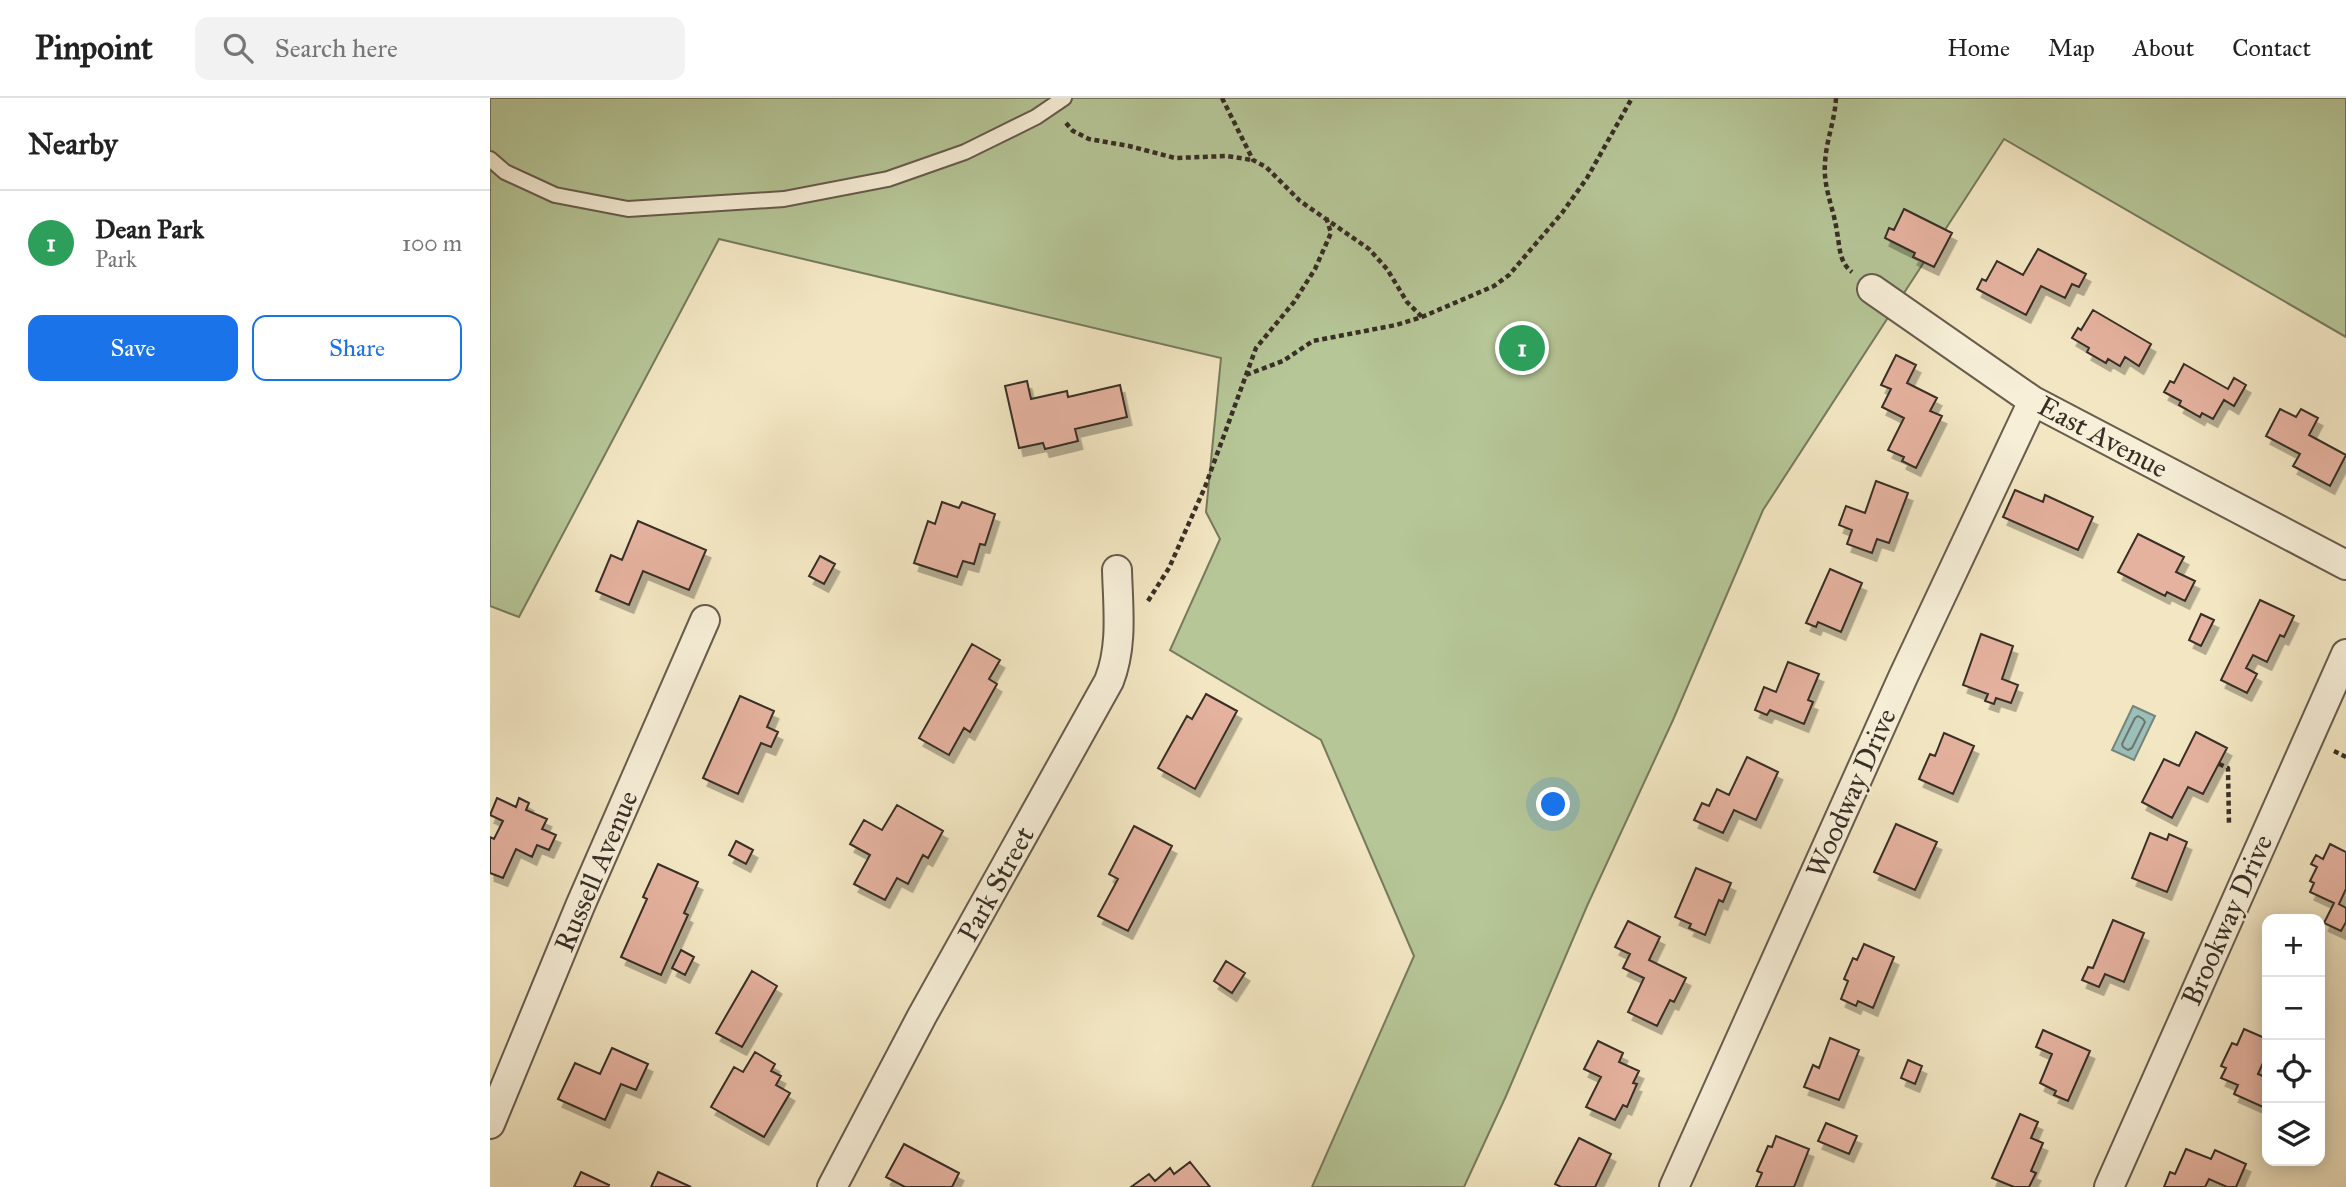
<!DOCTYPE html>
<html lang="en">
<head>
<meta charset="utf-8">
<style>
  body { margin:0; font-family:"IM FELL Great Primer",serif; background:#f2f2f2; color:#222 }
  .controls { position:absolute; right:21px; bottom:21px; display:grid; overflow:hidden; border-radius:14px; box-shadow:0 4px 18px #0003 }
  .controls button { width:63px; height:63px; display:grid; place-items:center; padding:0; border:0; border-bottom:2px solid #e0e0e0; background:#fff; color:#222; font:35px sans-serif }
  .you { position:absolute; left:1064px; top:707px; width:24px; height:24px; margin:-18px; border:5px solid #fff; border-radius:50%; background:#1a73e8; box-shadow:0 0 0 10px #1a73e833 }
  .badge { display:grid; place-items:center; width:46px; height:46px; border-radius:50%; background:#1a73e8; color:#fff; font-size:23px; font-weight:700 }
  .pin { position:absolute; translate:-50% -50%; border:4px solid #fff; box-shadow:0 2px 7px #0006 }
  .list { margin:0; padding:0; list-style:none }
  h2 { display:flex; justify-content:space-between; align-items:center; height:91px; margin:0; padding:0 28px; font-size:30px }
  h2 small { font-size:23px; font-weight:400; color:#767676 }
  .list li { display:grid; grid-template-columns:46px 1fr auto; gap:21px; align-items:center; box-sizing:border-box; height:105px; padding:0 28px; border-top:2px solid #e0e0e0 }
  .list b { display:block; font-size:26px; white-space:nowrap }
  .list p { margin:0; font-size:23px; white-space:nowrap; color:#767676 }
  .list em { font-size:23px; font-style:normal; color:#767676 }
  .actions { display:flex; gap:14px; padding:21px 28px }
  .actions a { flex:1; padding:16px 0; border:2px solid #1a73e8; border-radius:14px; text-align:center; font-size:24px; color:#1a73e8 }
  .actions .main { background:#1a73e8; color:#fff }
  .icon { flex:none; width:38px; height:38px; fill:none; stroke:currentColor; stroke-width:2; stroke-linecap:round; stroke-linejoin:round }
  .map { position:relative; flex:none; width:1856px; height:1089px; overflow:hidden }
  header { display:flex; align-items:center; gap:42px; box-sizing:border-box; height:98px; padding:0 35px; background:#fff; border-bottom:2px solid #e0e0e0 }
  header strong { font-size:33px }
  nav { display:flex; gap:38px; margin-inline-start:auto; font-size:24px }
  .search { width:490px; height:63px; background:#f2f2f2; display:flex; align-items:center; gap:18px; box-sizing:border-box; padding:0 24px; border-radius:14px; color:#767676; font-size:26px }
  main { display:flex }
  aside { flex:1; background:#fff }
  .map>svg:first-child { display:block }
  .green { fill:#b6c697; stroke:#777a5e; stroke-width:2 }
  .water { fill:#9cbfb8; stroke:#74857e; stroke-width:2 }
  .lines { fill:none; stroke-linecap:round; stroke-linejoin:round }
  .shore { stroke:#6a766f; stroke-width:2 }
  .building { fill:#e5b29f; stroke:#382e26; stroke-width:2; filter:url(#shadow) }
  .service-casing { stroke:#675c4d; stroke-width:18 }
  .minor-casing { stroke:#675c4d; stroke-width:32 }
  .path { stroke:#382e26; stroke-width:4.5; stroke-dasharray:5 3.5; stroke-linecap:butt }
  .service { stroke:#f7efd8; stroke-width:14 }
  .minor { stroke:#f7efd8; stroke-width:28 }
  .labels { text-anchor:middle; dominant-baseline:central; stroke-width:5; stroke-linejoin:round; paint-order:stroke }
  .street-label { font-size:28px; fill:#382e26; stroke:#f7efd8 }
</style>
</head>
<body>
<header>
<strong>Pinpoint</strong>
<div class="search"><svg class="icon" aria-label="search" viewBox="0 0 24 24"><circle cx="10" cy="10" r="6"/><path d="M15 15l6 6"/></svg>Search here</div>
<nav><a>Home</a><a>Map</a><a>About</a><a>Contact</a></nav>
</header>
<main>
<aside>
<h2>Nearby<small></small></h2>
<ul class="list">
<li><span class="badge" style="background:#2e9e5b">1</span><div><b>Dean Park</b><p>Park</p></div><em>100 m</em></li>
</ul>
<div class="actions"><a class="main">Save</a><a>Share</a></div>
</aside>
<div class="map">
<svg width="1856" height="1089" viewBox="0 0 1856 1089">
  <defs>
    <filter id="shadow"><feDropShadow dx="4.5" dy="8" stdDeviation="0" flood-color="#0004"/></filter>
  </defs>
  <rect width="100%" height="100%" fill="#f3e7c3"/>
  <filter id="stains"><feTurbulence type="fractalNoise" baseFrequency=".00286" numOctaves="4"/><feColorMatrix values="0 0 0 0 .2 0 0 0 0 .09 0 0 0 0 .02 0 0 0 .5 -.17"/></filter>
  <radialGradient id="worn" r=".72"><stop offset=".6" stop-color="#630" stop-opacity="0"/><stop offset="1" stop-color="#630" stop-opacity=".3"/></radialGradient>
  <!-- green -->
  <path class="green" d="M 0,0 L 1856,0 L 1856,239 L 1514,41 L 1273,412 L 1183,622 L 1097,808 L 1016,998 L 974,1089 L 822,1089 L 924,858 L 831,642 L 680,552 L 730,441 L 716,414 L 731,260 L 229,141 L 29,519 L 0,508 Z"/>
  <!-- water -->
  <path class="water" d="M 1643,608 L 1665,618 L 1644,662 L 1622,652 Z"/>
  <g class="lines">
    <!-- shore -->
    <path class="shore" d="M 1648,618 L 1653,621 L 1655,624 L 1642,650 L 1638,652 L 1633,649 L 1632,646 L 1645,620 Z"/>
  </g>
  <!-- building -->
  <path class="building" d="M 1414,111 L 1462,135 L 1444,169 L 1423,159 L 1425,155 L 1395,140 L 1399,130 L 1404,132 Z
    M 1548,151 L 1596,176 L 1589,189 L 1582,186 L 1575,200 L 1551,188 L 1536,217 L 1487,191 L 1492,181 L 1496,183 L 1507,163 L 1533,177 Z
    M 1603,212 L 1661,246 L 1649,268 L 1635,259 L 1630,268 L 1618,261 L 1616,265 L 1597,254 L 1599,250 L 1582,240 L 1588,230 L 1591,232 Z
    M 1406,257 L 1426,267 L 1417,285 L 1447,300 L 1440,313 L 1452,318 L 1426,370 L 1412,363 L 1414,359 L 1398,352 L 1414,320 L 1392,309 L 1401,291 L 1391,287 Z
    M 1694,266 L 1738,291 L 1744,280 L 1756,287 L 1744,308 L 1734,302 L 1723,321 L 1712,315 L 1710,319 L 1689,307 L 1691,303 L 1674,294 L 1680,283 L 1684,285 Z
    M 537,283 L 541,301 L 577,293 L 578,299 L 630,287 L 637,319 L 585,331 L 588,343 L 555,351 L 553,345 L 529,350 L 515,288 Z
    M 1790,311 L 1806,319 L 1811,311 L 1828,320 L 1819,337 L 1856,357 L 1840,388 L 1803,368 L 1810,356 L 1776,338 Z
    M 1386,383 L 1418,395 L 1399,445 L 1387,441 L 1382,455 L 1357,446 L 1362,432 L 1349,427 L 1356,408 L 1375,415 Z
    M 1525,392 L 1553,404 L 1555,397 L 1603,419 L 1588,452 L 1513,419 Z
    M 452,404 L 469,410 L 472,404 L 505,416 L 495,447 L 490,446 L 484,466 L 473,463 L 467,479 L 424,465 L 438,423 L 445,426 Z
    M 148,423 L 216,452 L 199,492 L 153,473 L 139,507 L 106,493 L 121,457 L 132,462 Z
    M 1648,436 L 1694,459 L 1686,474 L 1705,483 L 1695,503 L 1677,494 L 1675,498 L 1628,474 Z
    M 330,458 L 345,466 L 334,486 L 319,478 Z
    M 1340,471 L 1372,485 L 1351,534 L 1328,524 L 1326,529 L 1316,525 Z
    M 1770,502 L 1804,518 L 1794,539 L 1790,537 L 1777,564 L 1763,557 L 1756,570 L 1767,576 L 1757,595 L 1731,582 Z
    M 1711,516 L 1724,522 L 1711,548 L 1699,542 Z
    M 1491,536 L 1523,548 L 1512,581 L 1528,587 L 1521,605 L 1506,600 L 1504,606 L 1495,603 L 1498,596 L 1473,587 Z
    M 482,546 L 510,562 L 499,581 L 507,586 L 480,634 L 474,630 L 459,657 L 429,640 Z
    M 1298,564 L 1329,576 L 1318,602 L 1323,604 L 1314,626 L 1280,612 L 1277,617 L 1265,612 L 1274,589 L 1286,594 Z
    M 716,596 L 747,613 L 705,691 L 668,670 L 697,618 L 702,621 Z
    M 250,598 L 284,613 L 277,629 L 288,634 L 281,649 L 271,645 L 248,696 L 213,680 Z
    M 1706,634 L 1737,650 L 1713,696 L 1698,689 L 1682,720 L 1652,704 L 1674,661 L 1689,668 Z
    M 1454,635 L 1484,648 L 1463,696 L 1429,681 L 1440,656 L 1445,658 Z
    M 1257,659 L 1288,674 L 1266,722 L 1244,712 L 1233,735 L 1204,722 L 1212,705 L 1219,708 L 1227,691 L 1239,697 Z
    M 7,700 L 26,709 L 29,700 L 39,705 L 36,712 L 57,721 L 52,731 L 66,737 L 59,752 L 47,747 L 42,759 L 26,751 L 13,780 L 0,775 L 0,739 L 4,741 L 13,723 L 0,717 Z
    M 407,707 L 453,733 L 438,760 L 433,757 L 418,786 L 407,780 L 395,802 L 364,786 L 380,757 L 360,746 L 374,722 L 392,732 Z
    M 1406,726 L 1447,744 L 1425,792 L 1384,774 Z
    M 644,728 L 682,748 L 638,833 L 608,818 L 628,781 L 619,776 Z
    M 1660,735 L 1677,742 L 1679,736 L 1697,744 L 1677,794 L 1642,780 Z
    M 246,743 L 263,752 L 256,766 L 239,757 Z
    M 1840,746 L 1856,754 L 1856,791 L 1849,806 L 1856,810 L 1856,824 L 1851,833 L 1834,825 L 1844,805 L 1820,794 L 1824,785 L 1820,783 L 1827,769 L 1821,766 L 1826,757 L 1833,761 Z
    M 168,766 L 208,784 L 194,815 L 198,817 L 171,877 L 131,859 L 157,801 L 153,799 Z
    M 1206,770 L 1241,785 L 1233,804 L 1229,802 L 1215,837 L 1199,830 L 1201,826 L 1185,819 Z
    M 1623,822 L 1654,835 L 1634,884 L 1615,876 L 1609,889 L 1592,882 L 1598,869 L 1603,870 Z
    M 1138,823 L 1170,839 L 1159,862 L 1196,880 L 1184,904 L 1180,902 L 1167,928 L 1138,914 L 1154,880 L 1133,870 L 1140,856 L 1125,849 Z
    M 1374,846 L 1404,859 L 1383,910 L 1368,903 L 1366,908 L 1351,901 L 1358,883 L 1354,881 L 1363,860 L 1367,862 Z
    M 191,852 L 204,859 L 195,877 L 182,870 Z
    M 736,863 L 755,875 L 742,895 L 724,883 Z
    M 262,873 L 287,888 L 252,949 L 226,935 Z
    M 1754,931 L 1777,941 L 1777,956 L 1768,976 L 1777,980 L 1777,1000 L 1773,1009 L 1744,996 L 1748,987 L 1731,980 L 1736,970 L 1731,968 L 1742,945 L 1747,947 Z
    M 1553,932 L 1600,953 L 1578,1003 L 1564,997 L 1566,993 L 1550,985 L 1562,956 L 1546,949 Z
    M 1340,940 L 1369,952 L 1349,1002 L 1314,989 L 1323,967 L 1329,970 Z
    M 1108,943 L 1133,955 L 1129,964 L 1149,973 L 1143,985 L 1147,986 L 1137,1009 L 1133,1007 L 1125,1022 L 1096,1009 L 1111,979 L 1094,971 Z
    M 122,950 L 158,966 L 146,992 L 131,986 L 115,1022 L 68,1001 L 85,965 L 110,976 Z
    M 265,954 L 285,966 L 281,973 L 291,978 L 286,987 L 300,995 L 274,1039 L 221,1009 L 244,969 L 253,974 Z
    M 1418,962 L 1432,968 L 1425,986 L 1411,980 Z
    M 1530,1016 L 1548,1024 L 1541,1040 L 1553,1045 L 1541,1073 L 1546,1075 L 1539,1089 L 1524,1089 L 1502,1080 Z
    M 1336,1025 L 1367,1038 L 1359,1056 L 1328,1043 Z
    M 1286,1038 L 1319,1051 L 1304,1089 L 1266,1089 L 1272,1075 L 1267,1073 L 1278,1048 L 1282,1049 Z
    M 1089,1040 L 1121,1056 L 1105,1089 L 1071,1089 L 1065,1086 Z
    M 414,1046 L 469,1075 L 462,1089 L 415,1089 L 396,1079 Z
    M 1696,1051 L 1721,1061 L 1725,1052 L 1756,1066 L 1746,1089 L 1737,1089 L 1719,1081 L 1715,1089 L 1674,1089 L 1680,1074 L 1685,1076 Z
    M 700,1064 L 720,1089 L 641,1089 L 659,1076 L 665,1083 L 680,1070 L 684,1076 Z
    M 91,1074 L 119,1087 L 118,1089 L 84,1089 Z
    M 168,1074 L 201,1089 L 161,1089 Z"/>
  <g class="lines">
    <!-- service casing -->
    <g class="service-casing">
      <path id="service" d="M 0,61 L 15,74 L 65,97 L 138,111 L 294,101 L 398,81 L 475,54 L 546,19 L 574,0"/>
    </g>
    <!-- minor casing -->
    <g class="minor-casing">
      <path id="minor" d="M 1382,191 L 1543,303 L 1856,467
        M 0,1026 L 90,808 L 215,522
        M 342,1089 L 432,918 L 619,583 C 633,548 628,509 627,472
        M 1184,1089 L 1413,579 L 1543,303
        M 1619,1089 L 1856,556"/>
    </g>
    <!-- path -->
    <path class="path" d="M 732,0 L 763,62 L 776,69 L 810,103 L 879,151 L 897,171 L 917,204 L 932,219
      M 1346,0 C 1345,22 1336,43 1335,65 C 1333,90 1344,111 1347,134 C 1350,150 1349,164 1362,174
      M 576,25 L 583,33 L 599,41 L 639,48 L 685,60 L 737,58 L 762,62
      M 756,277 L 793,263 L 823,243 L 906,227 L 932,219 L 1004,188 L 1019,177 L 1072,115 L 1097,80 L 1142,0
      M 658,503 L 679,470 L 715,389 L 766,250 L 804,204 L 825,171 L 841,135 L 836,119
      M 1844,653 L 1856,659
      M 1729,666 L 1738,670 L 1739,726"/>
    <!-- service -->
    <use href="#service" class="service"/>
    <!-- minor -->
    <use href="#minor" class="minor"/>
  </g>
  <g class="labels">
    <!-- street labels -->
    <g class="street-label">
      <text transform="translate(1613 339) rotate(28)">East Avenue</text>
      <text transform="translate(1361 695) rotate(-66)">Woodway Drive</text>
      <text transform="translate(106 773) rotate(-67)">Russell Avenue</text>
      <text transform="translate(506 786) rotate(-61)">Park Street</text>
      <text transform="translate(1737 822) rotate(-66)">Brookway Drive</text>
    </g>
  </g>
  <rect width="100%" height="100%" filter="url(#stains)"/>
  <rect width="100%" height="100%" fill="url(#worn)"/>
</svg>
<div class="controls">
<button>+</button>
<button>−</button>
<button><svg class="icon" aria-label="locate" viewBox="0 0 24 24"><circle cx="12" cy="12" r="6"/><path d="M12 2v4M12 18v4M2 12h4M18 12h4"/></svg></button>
<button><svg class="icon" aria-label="layers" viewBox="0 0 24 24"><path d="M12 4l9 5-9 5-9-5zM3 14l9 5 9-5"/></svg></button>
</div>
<div class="you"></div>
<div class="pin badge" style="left:1032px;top:250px;background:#2e9e5b">1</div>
</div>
</main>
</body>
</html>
